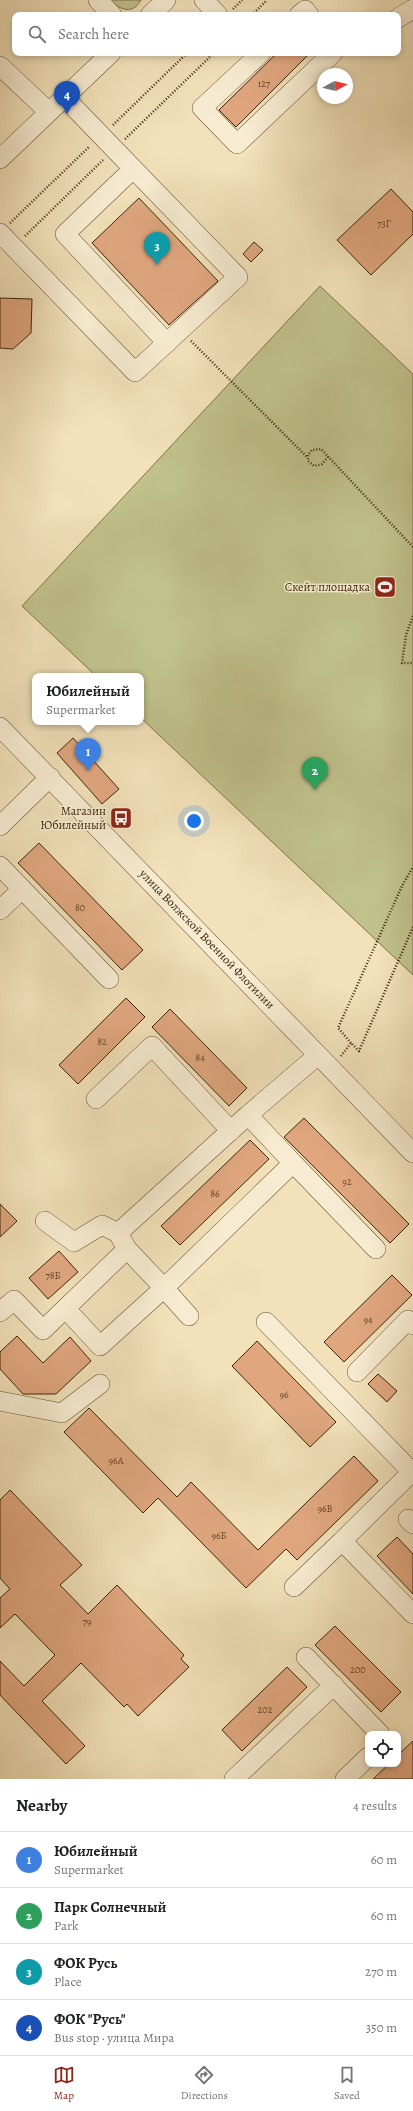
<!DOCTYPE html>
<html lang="en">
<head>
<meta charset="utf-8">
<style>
  body { margin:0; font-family:Alegreya,serif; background:#f6f6f6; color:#202124 }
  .controls { position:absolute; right:12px; bottom:12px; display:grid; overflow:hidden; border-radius:8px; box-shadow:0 2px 6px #0003 }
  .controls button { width:36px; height:36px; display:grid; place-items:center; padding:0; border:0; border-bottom:1px solid #e0e0e0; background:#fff; color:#202124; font:20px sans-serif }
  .compass { position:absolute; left:317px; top:68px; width:36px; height:36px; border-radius:50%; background:#fff; box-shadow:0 2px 6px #0003; rotate:82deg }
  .you { position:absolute; left:194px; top:821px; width:14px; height:14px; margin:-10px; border:3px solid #fff; border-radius:50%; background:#1a73e8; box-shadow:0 0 0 6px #1a73e833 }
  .badge { display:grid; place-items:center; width:26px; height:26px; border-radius:50%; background:#8f2418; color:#fff; font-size:13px; font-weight:700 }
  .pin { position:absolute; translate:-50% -33px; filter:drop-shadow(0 1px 2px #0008) }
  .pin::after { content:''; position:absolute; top:21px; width:14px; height:12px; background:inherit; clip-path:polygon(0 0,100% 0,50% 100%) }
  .popup { position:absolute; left:32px; top:673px; width:112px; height:52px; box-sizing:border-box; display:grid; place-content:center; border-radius:8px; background:#fff; filter:drop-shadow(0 1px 3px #0005); font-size:13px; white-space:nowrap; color:#757577 }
  .popup b { font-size:15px; color:#202124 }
  .popup::after { content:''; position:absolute; left:50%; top:100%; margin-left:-8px; border:8px solid transparent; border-top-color:#fff }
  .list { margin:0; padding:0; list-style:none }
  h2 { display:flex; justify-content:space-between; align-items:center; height:52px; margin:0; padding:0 16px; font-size:17px }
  h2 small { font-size:13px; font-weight:400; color:#757577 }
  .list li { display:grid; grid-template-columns:26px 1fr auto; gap:12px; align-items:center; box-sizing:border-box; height:56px; padding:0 16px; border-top:1px solid #e0e0e0 }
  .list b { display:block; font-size:15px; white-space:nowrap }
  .list p { margin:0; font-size:13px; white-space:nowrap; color:#757577 }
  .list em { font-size:13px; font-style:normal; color:#757577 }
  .icon { flex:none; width:22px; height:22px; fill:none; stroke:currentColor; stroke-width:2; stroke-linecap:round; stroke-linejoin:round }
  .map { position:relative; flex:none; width:413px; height:1779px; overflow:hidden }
  .search { position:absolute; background:#fff; box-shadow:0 2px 6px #0003; left:12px; right:12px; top:12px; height:44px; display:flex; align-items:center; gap:10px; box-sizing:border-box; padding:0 14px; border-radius:8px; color:#757577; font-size:15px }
  .sheet { height:276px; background:#fff }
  nav { display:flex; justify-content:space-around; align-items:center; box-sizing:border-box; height:56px; border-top:1px solid #e0e0e0; background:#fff; font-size:11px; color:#757577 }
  nav a { display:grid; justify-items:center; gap:2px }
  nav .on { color:#8f2418 }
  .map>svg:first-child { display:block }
  .green { fill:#c0c18b; stroke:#7e734a }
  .building { fill:#e0a77f; stroke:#3c250a }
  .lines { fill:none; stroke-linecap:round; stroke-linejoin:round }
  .minor-casing { stroke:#6a5436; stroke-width:20 }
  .path { stroke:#3c250a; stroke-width:2.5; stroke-dasharray:1 2; stroke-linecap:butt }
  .minor { stroke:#f7ecd2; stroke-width:19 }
  .labels { text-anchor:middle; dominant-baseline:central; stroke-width:3; stroke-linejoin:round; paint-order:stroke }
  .number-label { font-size:10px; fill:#654627 }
  .poi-label { font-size:12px; fill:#3c250a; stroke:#f7ecd2; text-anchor:end }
  .street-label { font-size:12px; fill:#3c250a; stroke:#f7ecd2 }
</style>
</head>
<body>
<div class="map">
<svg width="413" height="1779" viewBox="0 0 413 1779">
  <rect width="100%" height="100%" fill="#f2e1b9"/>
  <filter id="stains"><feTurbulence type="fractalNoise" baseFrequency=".005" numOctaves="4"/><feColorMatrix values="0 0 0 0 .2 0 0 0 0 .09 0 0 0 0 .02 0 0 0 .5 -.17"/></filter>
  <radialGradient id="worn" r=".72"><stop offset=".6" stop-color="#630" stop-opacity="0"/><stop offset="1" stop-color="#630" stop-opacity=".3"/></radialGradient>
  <!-- green -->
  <path class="green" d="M 110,0 L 141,0 C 133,15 120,10 110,0 Z
    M 320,286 L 413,374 L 413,975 L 141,718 L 141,676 L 96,676 L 22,606 Z"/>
  <!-- building -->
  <path class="building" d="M 277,53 L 310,53 L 236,127 L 219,110 Z
    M 391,189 L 413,212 L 413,234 L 371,275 L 337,240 Z
    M 139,198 L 218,281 L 169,325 L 92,243 Z
    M 254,242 L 263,250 L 251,262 L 243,254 Z
    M 0,298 L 32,299 L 31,333 L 13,349 L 0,348 Z
    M 73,738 L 119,789 L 102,804 L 57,753 Z
    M 39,843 L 143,950 L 122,970 L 18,863 Z
    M 126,998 L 145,1017 L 78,1084 L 59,1065 Z
    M 170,1009 L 247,1088 L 229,1106 L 152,1027 Z
    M 304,1118 L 409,1224 L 390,1243 L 284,1137 Z
    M 250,1140 L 269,1159 L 180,1245 L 161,1226 Z
    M 0,1204 L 17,1221 L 0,1237 Z
    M 59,1251 L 78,1272 L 48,1299 L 29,1278 Z
    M 392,1275 L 412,1295 L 344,1362 L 324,1342 Z
    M 17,1336 L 43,1363 L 70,1337 L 91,1361 L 56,1394 L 23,1394 L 0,1369 L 0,1352 Z
    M 257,1341 L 336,1422 L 310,1447 L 232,1366 Z
    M 378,1374 L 397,1391 L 387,1402 L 368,1384 Z
    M 89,1408 L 177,1497 L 191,1482 L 258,1550 L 354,1456 L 378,1481 L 297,1560 L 286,1549 L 246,1588 L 158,1498 L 143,1513 L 64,1432 Z
    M 10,1490 L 82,1565 L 60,1585 L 88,1614 L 117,1585 L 184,1655 L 181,1659 L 189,1667 L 138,1716 L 127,1704 L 124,1707 L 81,1663 L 42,1701 L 85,1746 L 66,1764 L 0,1695 L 0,1661 L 24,1686 L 55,1655 L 15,1614 L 0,1628 L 0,1598 L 10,1589 L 0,1578 L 0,1500 Z
    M 397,1537 L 413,1554 L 413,1594 L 377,1556 Z
    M 335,1626 L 401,1692 L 381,1712 L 315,1645 Z
    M 287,1667 L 307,1687 L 242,1751 L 222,1730 Z
    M 413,1741 L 413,1779 L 373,1779 L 389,1764 L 398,1764 L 398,1755 Z"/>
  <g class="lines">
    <!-- minor casing -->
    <g class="minor-casing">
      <path id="minor" d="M 98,0 L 112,15
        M 204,0 L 218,15
        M 150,15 L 166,0
        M 299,15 L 305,10 L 309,15
        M 398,18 L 413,9
        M 261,53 L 202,108 L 237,144 L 333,53
        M 0,66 L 49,112
        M 0,159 L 111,53
        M 133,169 L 65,234 L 167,343
        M 0,233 L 135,372 L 238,277 L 64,97
        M 0,727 L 413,1153
        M 0,826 L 50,777
        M 0,866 L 109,979
        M 0,910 L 21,890
        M 318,1055 L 248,1115 L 118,1233 L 127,1249 L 164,1288 L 293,1163 L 376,1249
        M 96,1099 L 152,1046 L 231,1131
        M 248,1115 L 293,1163
        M 45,1221 L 74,1242 L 102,1225 L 118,1233
        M 66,1309 L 100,1346 L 164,1288 L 189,1316
        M 0,1312 L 14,1300 L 43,1330 L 127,1249
        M 266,1322 L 412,1472 L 342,1541
        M 357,1372 L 408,1320 L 413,1325
        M 0,1401 L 62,1413 L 100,1384
        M 408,1519 L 413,1524
        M 294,1587 L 342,1541 L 413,1614
        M 306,1657 L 380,1734
        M 234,1779 L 334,1685
        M 345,1779 L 368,1757"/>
    </g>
    <!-- path -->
    <path class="path" d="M 233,9 L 242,0
      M 252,15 L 267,0
      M 113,125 L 187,53
      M 125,139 L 214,53
      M 10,223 L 90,146
      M 25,236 L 103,160
      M 191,341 L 307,457
      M 328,457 L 322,464 L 314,466 L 308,461 L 308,455 L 312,450 L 321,449 L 413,547
      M 413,616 L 406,635 L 402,663 L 413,663
      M 351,1043 L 338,1028 L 402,886 L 413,867
      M 341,1056 L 351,1043 L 359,1051 L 413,927"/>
    <!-- minor -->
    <use href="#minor" class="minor"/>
  </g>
  <!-- icons -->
  <defs>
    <g id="stadium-square" transform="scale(1.15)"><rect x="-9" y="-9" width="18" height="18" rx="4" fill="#8f2418" stroke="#f7ecd2"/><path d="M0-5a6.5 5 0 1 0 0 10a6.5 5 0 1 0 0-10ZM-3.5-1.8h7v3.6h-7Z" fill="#fff"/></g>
    <g id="bus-square" transform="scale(1.15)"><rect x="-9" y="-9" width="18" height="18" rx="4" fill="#8f2418" stroke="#f7ecd2"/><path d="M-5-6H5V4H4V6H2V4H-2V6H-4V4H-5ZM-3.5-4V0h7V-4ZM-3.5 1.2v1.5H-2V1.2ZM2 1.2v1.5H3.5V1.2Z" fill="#fff"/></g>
  </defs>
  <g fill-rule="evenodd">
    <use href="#stadium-square" x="385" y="587"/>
    <use href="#bus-square" x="121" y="818"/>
  </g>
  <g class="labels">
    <!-- number labels -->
    <g class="number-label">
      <text x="264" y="83">127</text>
      <text x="384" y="223">73Г</text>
      <text x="80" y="907">80</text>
      <text x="102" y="1041">82</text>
      <text x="200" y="1057">84</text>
      <text x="347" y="1181">92</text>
      <text x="215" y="1193">86</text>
      <text x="53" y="1275">78Б</text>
      <text x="368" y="1319">94</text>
      <text x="284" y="1394">96</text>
      <text x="116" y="1460">96А</text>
      <text x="325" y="1508">96В</text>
      <text x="219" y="1535">96Б</text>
      <text x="87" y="1621">79</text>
      <text x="358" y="1669">200</text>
      <text x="265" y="1709">202</text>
    </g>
    <!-- poi labels -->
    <g class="poi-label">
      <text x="370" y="587">Скейт площадка</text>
      <text x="106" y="811">Магазин<tspan x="106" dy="14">Юбилейный</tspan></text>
    </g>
    <!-- street labels -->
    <g class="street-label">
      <text transform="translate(207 939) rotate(46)">улица Волжской Военной Флотилии</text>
    </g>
  </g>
  <rect width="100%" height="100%" filter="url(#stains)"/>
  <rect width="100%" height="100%" fill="url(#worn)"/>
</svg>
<div class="controls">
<button><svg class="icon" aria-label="locate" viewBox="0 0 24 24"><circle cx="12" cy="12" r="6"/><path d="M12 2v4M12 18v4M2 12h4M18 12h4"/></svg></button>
</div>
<svg class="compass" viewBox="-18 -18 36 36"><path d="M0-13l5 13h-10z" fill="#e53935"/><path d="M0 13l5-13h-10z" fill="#757577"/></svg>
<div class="you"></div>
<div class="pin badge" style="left:88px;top:771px;background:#3f7fe0">1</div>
<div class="popup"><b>Юбилейный</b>Supermarket</div>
<div class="pin badge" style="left:315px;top:790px;background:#2e9e5b">2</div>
<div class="pin badge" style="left:157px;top:265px;background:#0f9aa8">3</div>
<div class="pin badge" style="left:67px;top:114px;background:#1a4fb4">4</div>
<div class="search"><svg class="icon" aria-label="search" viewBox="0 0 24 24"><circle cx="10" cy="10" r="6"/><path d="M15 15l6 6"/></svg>Search here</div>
</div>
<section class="sheet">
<h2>Nearby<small>4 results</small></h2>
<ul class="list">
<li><span class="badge" style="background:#3f7fe0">1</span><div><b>Юбилейный</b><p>Supermarket</p></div><em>60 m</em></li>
<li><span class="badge" style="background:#2e9e5b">2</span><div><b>Парк Солнечный</b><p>Park</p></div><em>60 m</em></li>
<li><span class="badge" style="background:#0f9aa8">3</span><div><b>ФОК Русь</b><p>Place</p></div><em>270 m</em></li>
<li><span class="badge" style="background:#1a4fb4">4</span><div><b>ФОК &quot;Русь&quot;</b><p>Bus stop · улица Мира</p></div><em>350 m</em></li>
</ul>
</section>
<nav>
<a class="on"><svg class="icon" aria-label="map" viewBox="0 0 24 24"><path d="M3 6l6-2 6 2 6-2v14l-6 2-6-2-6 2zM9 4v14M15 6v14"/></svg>Map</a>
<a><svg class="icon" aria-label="directions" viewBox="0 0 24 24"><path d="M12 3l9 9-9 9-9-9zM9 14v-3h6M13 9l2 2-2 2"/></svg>Directions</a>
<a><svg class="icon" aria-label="saved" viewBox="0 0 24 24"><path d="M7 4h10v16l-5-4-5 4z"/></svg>Saved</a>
</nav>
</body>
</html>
